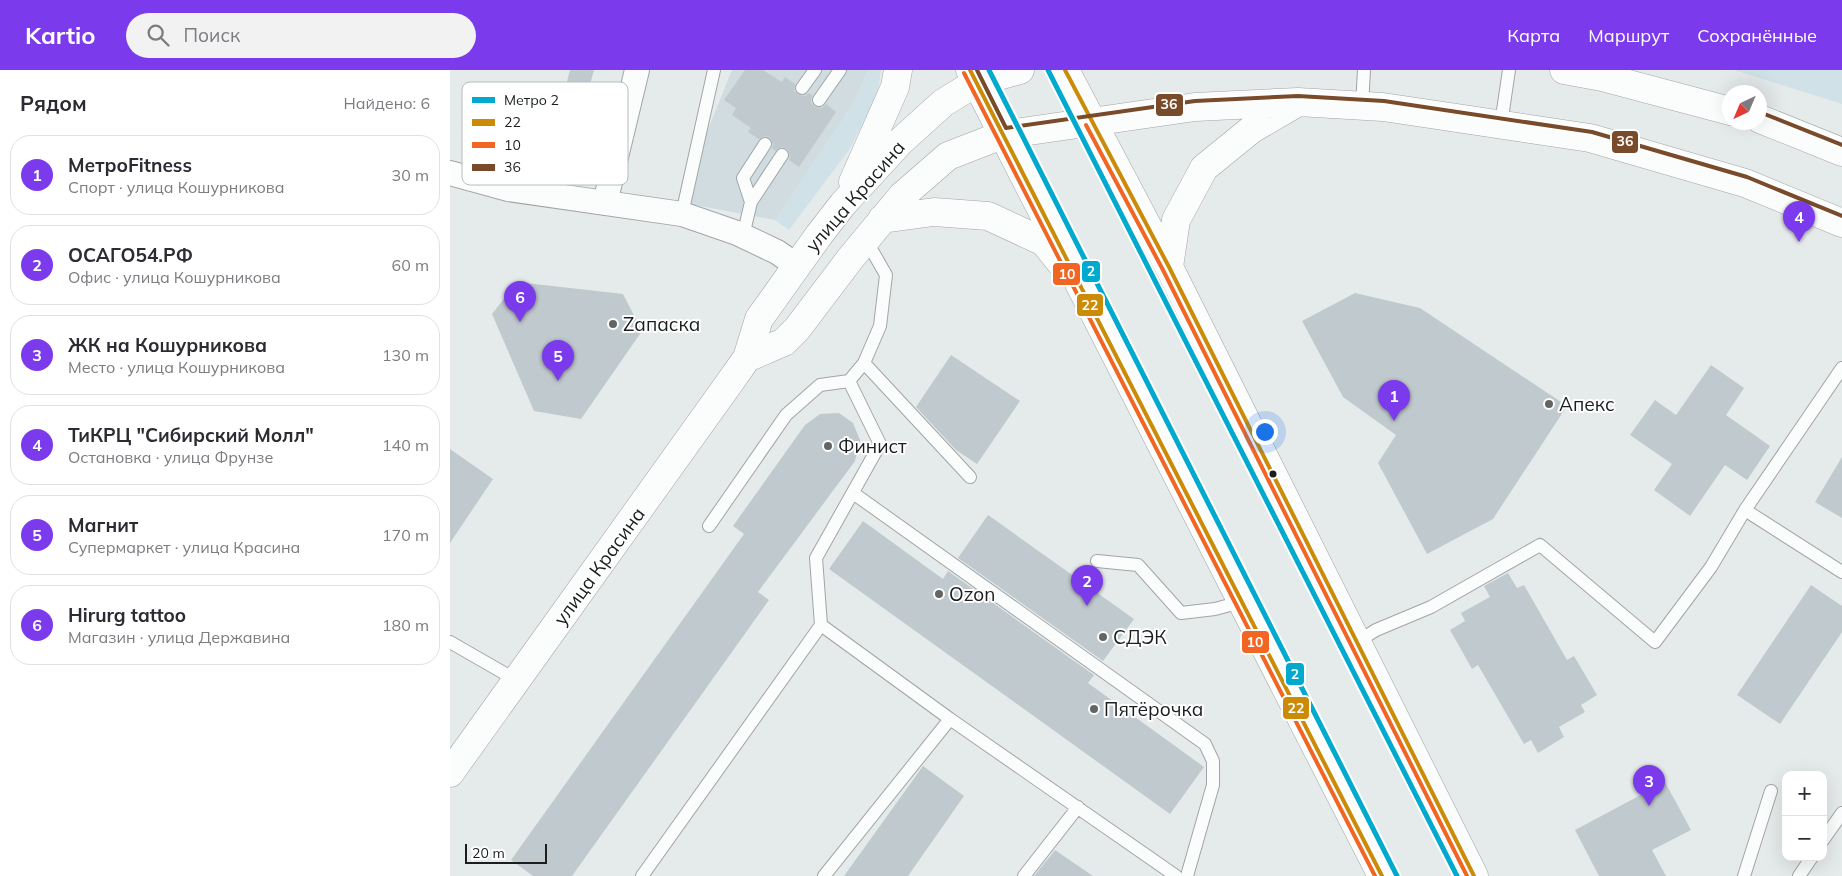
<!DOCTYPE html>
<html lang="ru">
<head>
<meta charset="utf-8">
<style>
  body { margin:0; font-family:Mulish,sans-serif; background:#f2f2f3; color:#2b2b33 }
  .controls { position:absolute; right:15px; bottom:15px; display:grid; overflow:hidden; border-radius:10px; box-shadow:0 5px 20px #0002 }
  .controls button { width:45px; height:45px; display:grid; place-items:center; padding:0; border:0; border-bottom:1px solid #e1e1e2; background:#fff; color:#2b2b33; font:25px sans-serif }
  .compass { position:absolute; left:1272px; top:15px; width:45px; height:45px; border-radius:50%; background:#fff; box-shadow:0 5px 20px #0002; rotate:224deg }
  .scale { position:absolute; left:15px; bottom:12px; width:82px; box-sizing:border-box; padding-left:5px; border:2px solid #1a1e1f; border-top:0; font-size:14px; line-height:18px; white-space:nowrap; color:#1a1e1f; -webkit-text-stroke:4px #fff; paint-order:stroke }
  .you { position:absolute; left:814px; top:361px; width:18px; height:18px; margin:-12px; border:4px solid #fff; border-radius:50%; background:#1a73e8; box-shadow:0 0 0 8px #1a73e833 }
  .badge { display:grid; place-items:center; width:32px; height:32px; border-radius:50%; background:#7c3aed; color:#fff; font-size:16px; font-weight:700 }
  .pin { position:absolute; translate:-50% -41px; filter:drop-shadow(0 1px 2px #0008) }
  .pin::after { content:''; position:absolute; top:26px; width:18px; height:15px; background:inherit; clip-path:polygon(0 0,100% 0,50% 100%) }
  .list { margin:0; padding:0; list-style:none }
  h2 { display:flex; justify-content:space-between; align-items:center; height:65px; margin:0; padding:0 20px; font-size:21px }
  h2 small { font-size:16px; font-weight:400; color:#7c7c81 }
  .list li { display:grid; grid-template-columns:32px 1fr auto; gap:15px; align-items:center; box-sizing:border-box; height:80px; margin:0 10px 10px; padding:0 10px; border:1px solid #e1e1e2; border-radius:20px }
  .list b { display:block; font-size:19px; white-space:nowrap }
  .list p { margin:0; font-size:16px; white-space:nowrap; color:#7c7c81 }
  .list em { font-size:16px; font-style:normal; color:#7c7c81 }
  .icon { flex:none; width:28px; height:28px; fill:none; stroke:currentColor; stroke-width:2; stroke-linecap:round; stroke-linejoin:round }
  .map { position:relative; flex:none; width:1392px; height:806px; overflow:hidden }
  header { display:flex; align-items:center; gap:30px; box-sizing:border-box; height:70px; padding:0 25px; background:#7c3aed; color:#fff }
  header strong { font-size:24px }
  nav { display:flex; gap:28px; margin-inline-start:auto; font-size:18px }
  .search { width:350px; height:45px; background:#f2f2f3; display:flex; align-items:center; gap:12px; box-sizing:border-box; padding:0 18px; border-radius:28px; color:#7c7c81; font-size:19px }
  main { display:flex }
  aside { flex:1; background:#fff }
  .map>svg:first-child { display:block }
  .built { fill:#d0dce0 }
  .green { fill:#d0e1e7 }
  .building { fill:#c0cace }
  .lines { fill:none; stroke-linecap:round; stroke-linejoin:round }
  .service-casing { stroke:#a2a5a6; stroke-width:14 }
  .minor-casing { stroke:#a2a5a6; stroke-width:26 }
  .secondary-casing { stroke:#a2a5a6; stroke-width:29 }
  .service { stroke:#fbfcfc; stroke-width:12 }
  .minor { stroke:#fbfcfc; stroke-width:24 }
  .secondary { stroke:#fbfcfc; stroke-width:28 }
  .bus-1-casing { stroke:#fff; stroke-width:8 }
  .bus-2-casing { stroke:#fff; stroke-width:8 }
  .bus-3-casing { stroke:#fff; stroke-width:8 }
  .bus-1 { stroke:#cb8b06; stroke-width:4 }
  .bus-2 { stroke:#f26522; stroke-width:4 }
  .bus-3 { stroke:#7a4b2a; stroke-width:4 }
  .metro-1-casing { stroke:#fff; stroke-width:9 }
  .metro-1 { stroke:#00a9ce; stroke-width:5 }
  .poi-dot { fill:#616566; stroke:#fff; stroke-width:2 }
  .bus-dot { fill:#1a1e1f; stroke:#fff; stroke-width:2 }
  .labels { text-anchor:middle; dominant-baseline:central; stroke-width:4; stroke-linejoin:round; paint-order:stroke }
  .street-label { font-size:19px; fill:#1a1e1f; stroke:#fff }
  .poi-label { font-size:19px; fill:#1a1e1f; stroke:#fff; text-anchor:start }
  .key { fill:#fff; stroke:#babcbc; stroke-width:1 }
  .key-label { font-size:14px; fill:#1a1e1f }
  .line-badge { stroke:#fff; stroke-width:2 }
  .badge-label { font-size:14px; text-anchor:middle; font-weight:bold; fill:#fff }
</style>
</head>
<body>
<header>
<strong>Kartio</strong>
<div class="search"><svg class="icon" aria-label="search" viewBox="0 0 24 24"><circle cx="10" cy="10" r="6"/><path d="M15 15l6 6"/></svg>Поиск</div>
<nav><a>Карта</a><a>Маршрут</a><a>Сохранённые</a></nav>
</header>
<main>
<aside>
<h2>Рядом<small>Найдено: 6</small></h2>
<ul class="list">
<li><span class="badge">1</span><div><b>МетроFitness</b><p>Спорт · улица Кошурникова</p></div><em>30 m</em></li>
<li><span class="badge">2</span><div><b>ОСАГО54.РФ</b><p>Офис · улица Кошурникова</p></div><em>60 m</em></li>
<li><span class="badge">3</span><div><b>ЖК на Кошурникова</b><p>Место · улица Кошурникова</p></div><em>130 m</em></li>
<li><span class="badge">4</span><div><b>ТиКРЦ &quot;Сибирский Молл&quot;</b><p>Остановка · улица Фрунзе</p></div><em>140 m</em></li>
<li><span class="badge">5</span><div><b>Магнит</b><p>Супермаркет · улица Красина</p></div><em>170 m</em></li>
<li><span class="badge">6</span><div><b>Hirurg tattoo</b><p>Магазин · улица Державина</p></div><em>180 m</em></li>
</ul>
</aside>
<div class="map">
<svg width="1392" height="806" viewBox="0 0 1392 806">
  <rect width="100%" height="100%" fill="#e5eaeb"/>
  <!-- built -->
  <path class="built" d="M 282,0 L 418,0 L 405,30 L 394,48 L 325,150 L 229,132 Z"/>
  <!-- green -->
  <path class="green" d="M 418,0 L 431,0 L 427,26 L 399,80 L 339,160 L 325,150 L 394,48 L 405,30 Z
    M 1284,0 L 1392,0 L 1392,34 Z"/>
  <!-- building -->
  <path class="building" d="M 120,0 L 144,0 L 136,29 L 114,23 Z
    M 295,0 L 313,0 L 332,12 L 335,7 L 345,14 L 344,21 L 348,25 L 355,26 L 359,23 L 362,25 L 361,33 L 365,37 L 372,38 L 376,34 L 386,42 L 349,97 L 339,90 L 340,85 L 337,79 L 332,77 L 325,81 L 322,78 L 323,74 L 320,68 L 315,66 L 309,69 L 298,62 L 301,58 L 282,45 L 286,38 L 274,30 Z
    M 67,212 L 173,224 L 192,261 L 131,349 L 84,341 L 42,244 Z
    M 905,223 L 970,238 L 1117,336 L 1043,449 L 977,484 L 928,393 L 946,365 L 893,327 L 852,251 Z
    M 501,285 L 570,331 L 527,394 L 506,380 L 466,337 Z
    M 1261,295 L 1294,318 L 1276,345 L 1320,376 L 1297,410 L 1275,395 L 1240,446 L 1204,420 L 1222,394 L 1180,365 L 1205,330 L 1226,345 Z
    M 389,343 L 403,353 L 410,370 L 405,391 L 308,522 L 319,530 L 122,806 L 83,806 L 61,790 L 294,464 L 283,456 L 355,355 L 370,344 Z
    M 0,379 L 43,409 L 0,473 Z
    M 1392,387 L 1392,448 L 1365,432 Z
    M 538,445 L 684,549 L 653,591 L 508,488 Z
    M 413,451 L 493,509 L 498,501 L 644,605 L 638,613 L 754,697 L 720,744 L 379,499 Z
    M 1058,503 L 1067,518 L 1074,515 L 1117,590 L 1124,586 L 1147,625 L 1131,635 L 1135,642 L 1109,657 L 1114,667 L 1088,683 L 1081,670 L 1074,674 L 1028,595 L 1022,599 L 1000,560 L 1015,551 L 1011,543 L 1040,527 L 1034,516 Z
    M 1361,515 L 1392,536 L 1392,562 L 1330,654 L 1287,625 Z
    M 473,696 L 514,726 L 458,806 L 394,806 Z
    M 1215,712 L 1241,760 L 1202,780 L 1216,806 L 1149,806 L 1125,760 Z
    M 605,780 L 643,806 L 584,806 Z"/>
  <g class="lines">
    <!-- service casing -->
    <g class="service-casing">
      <path id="service" d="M 352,18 L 365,0
        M 369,30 L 390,0
        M 912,36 L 914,0
        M 1051,54 L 1059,0
        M 301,132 L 293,108 L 315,74
        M 232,144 L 264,0
        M 293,166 L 301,132 L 332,85
        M 414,293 L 520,407
        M 403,423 L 755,674 L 763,691 L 763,715 L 737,806
        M 1295,440 L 1392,502
        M 259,456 L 336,345 L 370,315 L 399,311
        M 647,491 L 688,495 L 731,543 L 765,539 L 791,532
        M 371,555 L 366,488 L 430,374 L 399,311 L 414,293 L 430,256 L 436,205 L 416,170
        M 0,572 L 66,610
        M 907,572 L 926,560 L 981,537 L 1090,475 L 1205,572 L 1261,497 L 1295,440 L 1392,298
        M 1373,770 L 1392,743
        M 192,806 L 371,555 L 500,649 L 726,806
        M 374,806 L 500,649
        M 574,806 L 628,737
        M 1294,806 L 1321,721
        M 1349,806 L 1362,787"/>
    </g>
    <!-- minor casing -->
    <g class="minor-casing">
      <path id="minor" d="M 0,103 L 58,119 L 232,144 L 287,163 L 327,182 L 347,196
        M 155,133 L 187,0"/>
    </g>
    <!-- secondary casing -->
    <g class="secondary-casing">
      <path id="secondary" d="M 520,0 L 932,806
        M 615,0 L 719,197 L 1024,806
        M 1114,0 L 1152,7 L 1280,41
        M 1310,49 L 1392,82
        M 403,112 L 445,17 L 448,0
        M 432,149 L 484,142 L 538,146 L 594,172 L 610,192
        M 719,197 L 726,150 L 754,98 L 802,59 L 845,34
        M 297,288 L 334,272 L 347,259 L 400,189 L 452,126 L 498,86 L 552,65 L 745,37 L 848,32 L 933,37 L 1140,68 L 1295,113 L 1392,153
        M 0,703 L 280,312 L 297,288 L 309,249 L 369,165 L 393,134 L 451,71 L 493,33 L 527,12 L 570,0"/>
    </g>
    <!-- service -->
    <use href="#service" class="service"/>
    <!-- minor -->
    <use href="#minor" class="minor"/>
    <!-- secondary -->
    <use href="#secondary" class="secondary"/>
    <!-- bus-1 casing -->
    <g class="bus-1-casing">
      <path id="bus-1" d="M 520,0 L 932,806
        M 615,0 L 719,197 L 1024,806"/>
    </g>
    <!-- bus-2 casing -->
    <g class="bus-2-casing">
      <path id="bus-2" d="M 514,3 L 925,806
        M 636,55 L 713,200 L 1017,806"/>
    </g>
    <!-- bus-3 casing -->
    <g class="bus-3-casing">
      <path id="bus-3" d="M 527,0 L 556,58 L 745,31 L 848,26 L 934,31 L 1142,62 L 1297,107 L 1392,146
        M 1312,43 L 1392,75"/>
    </g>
    <!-- bus-1 -->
    <use href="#bus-1" class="bus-1"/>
    <!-- bus-2 -->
    <use href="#bus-2" class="bus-2"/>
    <!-- bus-3 -->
    <use href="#bus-3" class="bus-3"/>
    <!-- metro-1 casing -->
    <g class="metro-1-casing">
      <path id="metro-1" d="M 539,0 L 947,806
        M 598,0 L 1007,806"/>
    </g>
    <!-- metro-1 -->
    <use href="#metro-1" class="metro-1"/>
  </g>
  <!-- markers -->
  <g class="poi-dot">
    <circle cx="163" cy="254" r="5"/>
    <circle cx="1099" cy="334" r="5"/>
    <circle cx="378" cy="376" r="5"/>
    <circle cx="489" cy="524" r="5"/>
    <circle cx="653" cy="567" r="5"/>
    <circle cx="644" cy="639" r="5"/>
  </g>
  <circle class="bus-dot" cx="823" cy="404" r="4.5"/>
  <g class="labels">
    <!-- street labels -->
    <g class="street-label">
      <text transform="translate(405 126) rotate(-49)">улица Красина</text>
      <text transform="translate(149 496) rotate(-54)">улица Красина</text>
    </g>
    <!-- poi labels -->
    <g class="poi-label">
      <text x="173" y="254">Zапаска</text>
      <text x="1109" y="334">Апекс</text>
      <text x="388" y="376">Финист</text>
      <text x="499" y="524">Ozon</text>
      <text x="663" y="567">СДЭК</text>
      <text x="654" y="639">Пятёрочка</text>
    </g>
  </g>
  <!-- legend -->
  <rect x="12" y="12" width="166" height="103" rx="8" class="key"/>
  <rect x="22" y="27" width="23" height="6" fill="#00a9ce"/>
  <rect x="22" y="49" width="23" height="7" fill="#cb8b06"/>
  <rect x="22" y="72" width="23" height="6" fill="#f26522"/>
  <rect x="22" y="94" width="23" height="7" fill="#7a4b2a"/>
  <g class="key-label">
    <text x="54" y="35">Метро 2</text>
    <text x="54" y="57">22</text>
    <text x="54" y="80">10</text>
    <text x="54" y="102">36</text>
  </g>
  <g class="line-badge">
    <rect x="705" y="23" width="29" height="24" rx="5" fill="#7a4b2a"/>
    <rect x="1161" y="60" width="28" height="24" rx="5" fill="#7a4b2a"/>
    <rect x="631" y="190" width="20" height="23" rx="5" fill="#00a9ce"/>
    <rect x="602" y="192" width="29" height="24" rx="5" fill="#f26522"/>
    <rect x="626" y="223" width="28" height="24" rx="5" fill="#cb8b06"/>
    <rect x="791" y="560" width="29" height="24" rx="5" fill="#f26522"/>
    <rect x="835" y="592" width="20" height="24" rx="5" fill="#00a9ce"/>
    <rect x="832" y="626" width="28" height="24" rx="5" fill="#cb8b06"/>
  </g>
  <g class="badge-label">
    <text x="719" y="39">36</text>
    <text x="1175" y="76">36</text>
    <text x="641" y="206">2</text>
    <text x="617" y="209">10</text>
    <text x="640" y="240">22</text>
    <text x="805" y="577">10</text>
    <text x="845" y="609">2</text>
    <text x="846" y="643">22</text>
  </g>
</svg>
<div class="controls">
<button>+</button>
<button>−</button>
</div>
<svg class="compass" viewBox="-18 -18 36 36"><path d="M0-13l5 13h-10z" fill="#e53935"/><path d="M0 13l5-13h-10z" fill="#7c7c81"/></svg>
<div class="scale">20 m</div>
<div class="you"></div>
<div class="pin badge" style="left:944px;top:351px">1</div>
<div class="pin badge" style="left:637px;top:536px">2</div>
<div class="pin badge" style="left:1199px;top:736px">3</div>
<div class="pin badge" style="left:1349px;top:172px">4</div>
<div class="pin badge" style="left:108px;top:311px">5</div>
<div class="pin badge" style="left:70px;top:252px">6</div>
</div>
</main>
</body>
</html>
